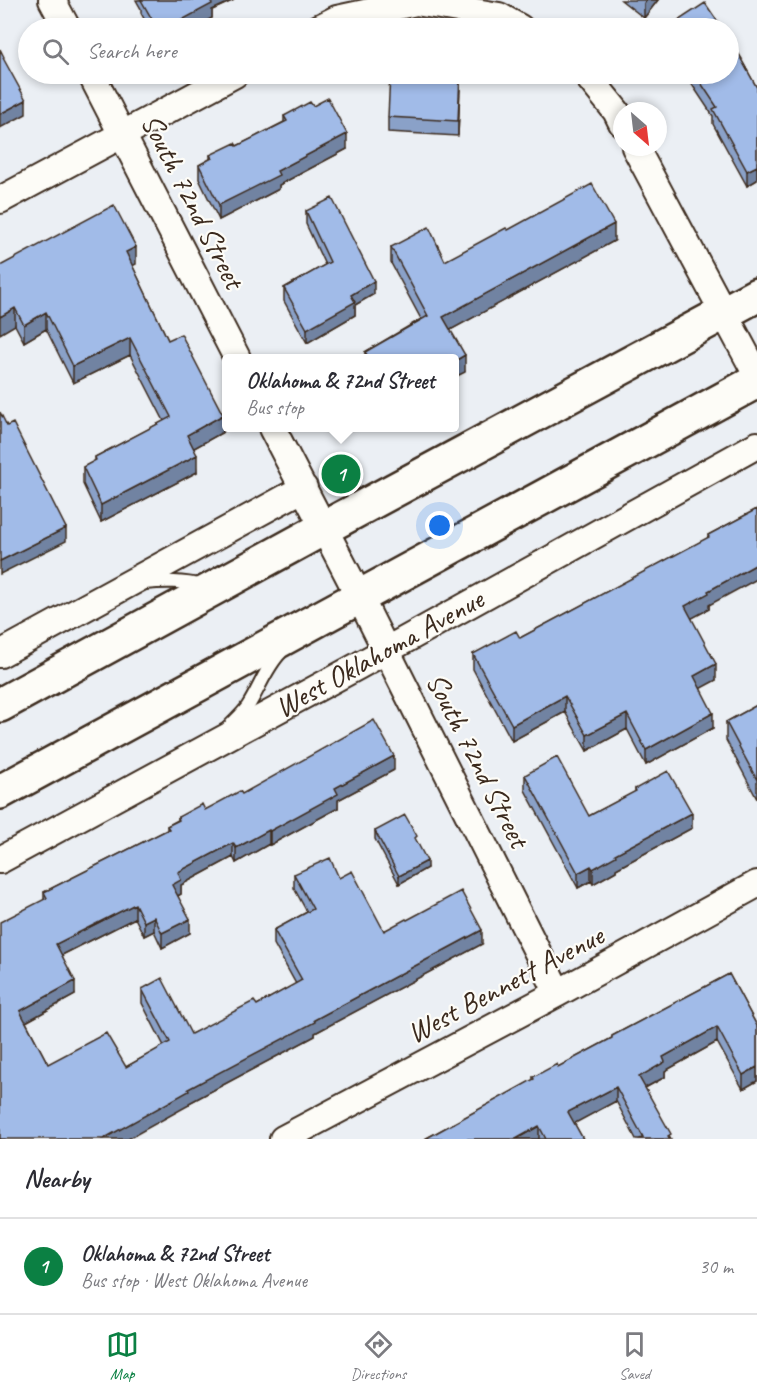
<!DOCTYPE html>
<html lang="en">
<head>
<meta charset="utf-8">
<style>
  body { margin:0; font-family:Caveat,sans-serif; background:#f7f7f7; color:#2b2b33 }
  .compass { position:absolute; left:613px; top:102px; width:54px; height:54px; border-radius:50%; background:#fff; box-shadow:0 3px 9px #0003; rotate:152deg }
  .you { position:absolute; left:440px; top:526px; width:21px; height:21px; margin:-15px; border:4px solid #fff; border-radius:50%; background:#1a73e8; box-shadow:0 0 0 9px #1a73e833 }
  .badge { display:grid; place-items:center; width:39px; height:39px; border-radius:50%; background:#0b8043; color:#fff; font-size:20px; font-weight:700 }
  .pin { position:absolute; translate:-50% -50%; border:3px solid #fff; box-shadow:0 2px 6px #0006 }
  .popup { position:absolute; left:222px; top:354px; width:237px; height:78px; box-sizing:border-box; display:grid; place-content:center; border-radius:6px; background:#fff; filter:drop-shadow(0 2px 4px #0005); font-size:20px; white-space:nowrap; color:#7c7c81 }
  .popup b { font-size:22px; color:#2b2b33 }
  .popup::after { content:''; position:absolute; left:50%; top:100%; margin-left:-12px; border:12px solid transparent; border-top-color:#fff }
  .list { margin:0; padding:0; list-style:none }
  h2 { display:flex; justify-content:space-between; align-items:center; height:78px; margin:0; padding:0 24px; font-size:26px }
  h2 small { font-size:20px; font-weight:400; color:#7c7c81 }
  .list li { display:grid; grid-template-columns:39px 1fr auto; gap:18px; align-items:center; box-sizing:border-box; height:96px; padding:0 24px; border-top:2px solid #e1e1e2 }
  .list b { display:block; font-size:22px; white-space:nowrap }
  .list p { margin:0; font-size:20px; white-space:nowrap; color:#7c7c81 }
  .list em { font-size:20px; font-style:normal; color:#7c7c81 }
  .icon { flex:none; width:33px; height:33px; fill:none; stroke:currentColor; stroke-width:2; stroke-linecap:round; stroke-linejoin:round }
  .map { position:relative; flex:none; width:757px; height:1139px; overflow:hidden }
  .search { position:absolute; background:#fff; box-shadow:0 3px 9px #0003; left:18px; right:18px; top:18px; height:66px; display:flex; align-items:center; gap:15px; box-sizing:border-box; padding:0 21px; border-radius:33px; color:#7c7c81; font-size:22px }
  .sheet { height:174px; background:#fff }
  nav { display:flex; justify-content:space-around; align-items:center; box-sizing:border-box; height:84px; border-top:2px solid #e1e1e2; background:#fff; font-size:16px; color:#7c7c81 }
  nav a { display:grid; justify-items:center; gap:3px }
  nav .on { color:#0b8043 }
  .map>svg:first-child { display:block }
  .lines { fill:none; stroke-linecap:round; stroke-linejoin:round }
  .lane-casing { stroke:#3b2a1e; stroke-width:16 }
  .street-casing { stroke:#3b2a1e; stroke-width:30 }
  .secondary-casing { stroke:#3b2a1e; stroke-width:38 }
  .lane { stroke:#fdfcf7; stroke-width:12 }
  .street { stroke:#fdfcf7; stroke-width:26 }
  .secondary { stroke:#fdfcf7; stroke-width:33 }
  .wall { fill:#8aa1c8; stroke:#3b2a1e; stroke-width:1.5 }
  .shaded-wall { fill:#7183a2; stroke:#3b2a1e; stroke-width:1.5 }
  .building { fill:#a1bbe8; stroke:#3b2a1e; stroke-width:1.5 }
  .labels { text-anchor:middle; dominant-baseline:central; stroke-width:4.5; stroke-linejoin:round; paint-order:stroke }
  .street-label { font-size:30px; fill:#3b2a1e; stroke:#fdfcf7 }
</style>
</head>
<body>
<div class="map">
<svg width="757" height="1139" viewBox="0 0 757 1139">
  <rect width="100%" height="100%" fill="#ebeff4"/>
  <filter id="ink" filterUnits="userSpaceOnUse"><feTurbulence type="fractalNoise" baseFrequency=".0167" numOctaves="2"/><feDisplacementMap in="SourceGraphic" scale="12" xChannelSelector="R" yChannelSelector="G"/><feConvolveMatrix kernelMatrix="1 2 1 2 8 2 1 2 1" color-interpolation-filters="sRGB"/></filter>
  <g filter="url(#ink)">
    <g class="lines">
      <!-- lane casing -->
      <g class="lane-casing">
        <path id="lane" d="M 144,583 C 166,581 182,581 204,586
          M 228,728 C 234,721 243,714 248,706 C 259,689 266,667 281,652"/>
      </g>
      <!-- street casing -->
      <g class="street-casing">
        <path id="street" d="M 52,0 L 67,28
          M 319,28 L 337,19 L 416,2 L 499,16 L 520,28
          M 91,74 L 237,358
          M 586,74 L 616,111 L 622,123
          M 635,147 L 757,375
          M 0,200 L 235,74
          M 272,428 L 359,596 L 558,993
          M 0,654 L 304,488
          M 0,860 L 358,666 L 757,445
          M 283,1139 L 558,993 L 757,884"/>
      </g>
      <!-- secondary casing -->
      <g class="secondary-casing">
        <path id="secondary" d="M 0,705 L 324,528 L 757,295
          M 0,792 L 757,381"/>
      </g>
      <!-- lane -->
      <use href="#lane" class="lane"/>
      <!-- street -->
      <use href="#street" class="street"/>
      <!-- secondary -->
      <use href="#secondary" class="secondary"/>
    </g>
    <!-- wall -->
    <path class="wall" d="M 136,0 L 234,0 L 212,10 L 212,18 L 193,28 L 149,28 L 141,13 L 141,9 Z
      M 621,0 L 658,0 L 644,18 Z
      M 742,61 L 757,88 L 757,180 L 747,186 L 713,124 L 713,116 L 685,74 L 729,74 Z
      M 460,86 L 458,136 L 388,132 L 388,117 Z
      M 313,106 L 347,149 L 279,185 L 279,189 L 219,220 L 199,179 L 199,165 L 210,159 L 210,155 L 237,146 L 284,122 L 284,116 Z
      M 306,211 L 374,294 L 355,305 L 355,315 L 307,343 L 284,301 L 284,288 L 325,265 L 306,224 Z
      M 508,230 L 614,241 L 450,330 L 465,372 L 455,358 L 365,358 L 365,352 L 421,319 L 391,263 L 391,247 L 445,261 Z
      M 136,264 L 132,265 L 168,340 L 223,432 L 194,448 L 197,472 L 101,522 L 83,484 L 83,467 L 95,461 L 95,457 L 164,421 L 130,355 L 73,383 L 46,329 L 24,342 L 15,325 L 0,266 Z
      M 757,509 L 709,605 L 709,609 L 691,618 L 716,680 L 700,688 L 713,728 L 646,765 L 627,729 L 587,751 L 565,712 L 512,741 L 473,669 L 473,654 L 520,638 L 708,538 L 708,535 Z
      M 757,705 L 757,799 L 726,740 L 726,722 Z
      M 394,770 L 338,800 L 338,808 L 270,845 L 269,844 L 236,863 L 233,857 L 181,885 L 181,894 L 178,896 L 190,933 L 162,948 L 154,931 L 144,936 L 135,918 L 62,955 L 75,995 L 26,1022 L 48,1064 L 126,1067 L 164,1046 L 142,1003 L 142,989 L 191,1034 L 257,1005 L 296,984 L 274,944 L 274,930 L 307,912 L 294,888 L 294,874 L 339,878 L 384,931 L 407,920 L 482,944 L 315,1033 L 315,1036 L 189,1103 L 189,1105 L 0,1139 L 44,899 L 44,892 L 167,830 L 167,826 L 178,820 L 178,817 L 205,810 L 242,794 Z
      M 525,775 L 589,816 L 635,792 L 635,789 L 692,828 L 616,869 L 616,871 L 593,884 L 591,881 L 578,888 L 525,790 Z
      M 375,831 L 417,842 L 427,868 L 399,884 L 375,839 Z
      M 729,974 L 757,1026 L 757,1081 L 743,1089 L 717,1042 L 665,1071 L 665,1077 L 645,1088 L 671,1139 L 636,1139 L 616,1101 L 574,1123 L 583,1139 L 425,1139 L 533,1080 L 533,1077 L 558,1067 L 612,1038 L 612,1036 Z"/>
    <!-- shaded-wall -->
    <path class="shaded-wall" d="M 208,0 L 234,0 L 212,10 L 212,18 L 193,28 L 167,28 Z
      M 647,0 L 658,0 L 644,18 L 644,3 Z
      M 460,74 L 460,86 L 458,136 L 458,121 Z
      M 26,100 L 26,114 L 0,128 L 0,114 Z
      M 347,134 L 347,149 L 279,185 L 279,189 L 219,220 L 219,205 L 277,171 Z
      M 757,166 L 757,180 L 747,186 L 747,171 Z
      M 614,224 L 614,241 L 443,334 L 443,317 Z
      M 136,247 L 136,264 L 126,269 L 126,252 Z
      M 374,281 L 374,294 L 355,305 L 355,315 L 307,343 L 307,329 L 351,295 Z
      M 15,308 L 15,325 L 0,334 L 0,317 Z
      M 46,312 L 46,329 L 24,342 L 24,325 Z
      M 130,338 L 130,355 L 73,383 L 73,366 Z
      M 465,355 L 465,372 L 455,377 L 455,361 Z
      M 223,415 L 223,432 L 187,452 L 187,435 Z
      M 197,455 L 197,472 L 101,522 L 101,505 Z
      M 66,528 L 66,541 L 0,574 L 0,561 Z
      M 757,564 L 757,579 L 709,605 L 709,609 L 685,622 L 685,606 L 708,591 Z
      M 716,664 L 716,680 L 694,692 L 694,676 Z
      M 565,696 L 565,712 L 512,741 L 512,725 Z
      M 713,713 L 713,728 L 646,765 L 646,750 Z
      M 627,714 L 627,729 L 587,751 L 587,735 Z
      M 394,756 L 394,770 L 338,800 L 338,808 L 270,845 L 270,831 L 335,788 Z
      M 692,813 L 692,828 L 616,869 L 616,871 L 593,884 L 593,869 L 615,854 Z
      M 269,830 L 269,844 L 236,863 L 236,848 Z
      M 233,843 L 233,857 L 181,885 L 181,894 L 172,899 L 172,885 L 178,872 Z
      M 427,861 L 427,868 L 399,884 L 399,876 Z
      M 591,866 L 591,881 L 578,888 L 578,873 Z
      M 135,904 L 135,918 L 56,958 L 56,944 Z
      M 154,917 L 154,931 L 144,936 L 144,922 Z
      M 190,919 L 190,933 L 162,948 L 162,933 Z
      M 482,930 L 482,944 L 315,1033 L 315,1036 L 189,1103 L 189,1105 L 128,1139 L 103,1139 L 188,1089 L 314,1020 Z
      M 75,981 L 75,995 L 20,1025 L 20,1011 Z
      M 717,1027 L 717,1042 L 665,1071 L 665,1077 L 639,1091 L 639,1077 L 663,1057 Z
      M 757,1067 L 757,1081 L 743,1089 L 743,1075 Z
      M 616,1087 L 616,1101 L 568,1127 L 568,1112 Z
      M 539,1126 L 539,1139 L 516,1139 Z"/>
    <!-- building -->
    <path class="building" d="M 141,0 L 210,0 L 212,4 L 167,28 L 157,28 Z
      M 705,3 L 722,28 L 667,28 Z
      M 729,38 L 742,59 L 741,59 L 757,88 L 757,166 L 747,171 L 713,109 L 717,107 L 695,74 L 729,74 Z
      M 0,49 L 4,57 L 3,58 L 26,100 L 0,114 Z
      M 390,74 L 460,74 L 458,121 L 388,117 Z
      M 328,98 L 347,134 L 277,171 L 279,175 L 219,205 L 199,165 L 212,158 L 210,155 L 235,143 L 237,146 L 287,121 L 284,116 L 310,102 L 313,106 Z
      M 592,184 L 614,224 L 443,317 L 465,355 L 455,361 L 455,358 L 369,358 L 365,352 L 428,316 L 391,247 L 429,227 L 445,261 L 506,228 L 508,230 Z
      M 332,198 L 374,281 L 351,295 L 355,302 L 307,329 L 284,288 L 330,262 L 306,211 Z
      M 114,205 L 136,247 L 126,252 L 168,340 L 181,334 L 223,415 L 187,435 L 197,455 L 101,505 L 83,467 L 96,460 L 95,457 L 171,417 L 130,338 L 73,366 L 46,312 L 24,325 L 15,308 L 0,317 L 0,266 Z
      M 0,412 L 7,426 L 13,423 L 66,528 L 0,561 Z
      M 757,509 L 757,564 L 708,591 L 709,593 L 685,606 L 716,664 L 694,676 L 713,713 L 646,750 L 627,714 L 587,735 L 565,696 L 512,725 L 473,654 L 516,631 L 520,638 L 709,537 L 708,535 Z
      M 757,705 L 757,780 L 726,722 Z
      M 374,720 L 394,756 L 335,788 L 338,794 L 270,831 L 269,830 L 236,848 L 233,843 L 178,872 L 181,880 L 172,885 L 190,919 L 162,933 L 154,917 L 144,922 L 135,904 L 56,944 L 75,981 L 20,1011 L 48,1064 L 106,1033 L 126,1067 L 170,1042 L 142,989 L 162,978 L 191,1034 L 254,1001 L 257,1005 L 302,980 L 274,930 L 313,909 L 294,874 L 330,858 L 339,878 L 352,871 L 384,931 L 406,919 L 407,920 L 461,891 L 482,930 L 314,1020 L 315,1022 L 188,1089 L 189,1091 L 103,1139 L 0,1139 L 0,922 L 47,898 L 44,892 L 169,829 L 167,826 L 179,820 L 178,817 L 202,804 L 205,810 L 240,791 L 242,794 Z
      M 557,757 L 589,816 L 636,791 L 635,789 L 668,771 L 692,813 L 615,854 L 616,856 L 593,869 L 591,866 L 578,873 L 525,775 Z
      M 405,815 L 417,836 L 415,838 L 427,861 L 399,876 L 375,831 Z
      M 729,974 L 757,1026 L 757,1067 L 743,1075 L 717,1027 L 663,1057 L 665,1062 L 639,1077 L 671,1134 L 668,1136 L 670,1139 L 640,1139 L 643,1137 L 616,1087 L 568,1112 L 583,1139 L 546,1139 L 539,1126 L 516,1139 L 425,1139 L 534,1079 L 533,1077 L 557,1064 L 558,1067 L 612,1038 L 612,1036 Z"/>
  </g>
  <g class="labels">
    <!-- street labels -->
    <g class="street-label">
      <text transform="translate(193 201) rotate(63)">South 72nd Street</text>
      <text transform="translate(379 653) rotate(-29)">West Oklahoma Avenue</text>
      <text transform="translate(478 760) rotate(63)">South 72nd Street</text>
      <text transform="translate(505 984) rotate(-28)">West Bennett Avenue</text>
    </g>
  </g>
</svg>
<svg class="compass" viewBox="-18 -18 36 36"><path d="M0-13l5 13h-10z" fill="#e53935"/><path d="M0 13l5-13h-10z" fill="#7c7c81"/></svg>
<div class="you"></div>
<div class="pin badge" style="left:341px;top:474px">1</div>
<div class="popup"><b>Oklahoma &amp; 72nd Street</b>Bus stop</div>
<div class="search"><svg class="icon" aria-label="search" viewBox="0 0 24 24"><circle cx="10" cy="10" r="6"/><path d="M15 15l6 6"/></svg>Search here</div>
</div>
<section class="sheet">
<h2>Nearby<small></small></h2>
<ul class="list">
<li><span class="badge">1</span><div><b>Oklahoma &amp; 72nd Street</b><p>Bus stop · West Oklahoma Avenue</p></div><em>30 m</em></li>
</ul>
</section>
<nav>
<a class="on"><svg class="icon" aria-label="map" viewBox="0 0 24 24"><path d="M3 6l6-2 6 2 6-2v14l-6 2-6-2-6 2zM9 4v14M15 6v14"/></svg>Map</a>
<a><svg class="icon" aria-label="directions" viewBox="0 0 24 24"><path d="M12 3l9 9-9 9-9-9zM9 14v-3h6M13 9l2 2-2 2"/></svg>Directions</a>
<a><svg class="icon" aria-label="saved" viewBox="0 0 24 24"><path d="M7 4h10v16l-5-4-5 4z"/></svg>Saved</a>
</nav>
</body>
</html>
